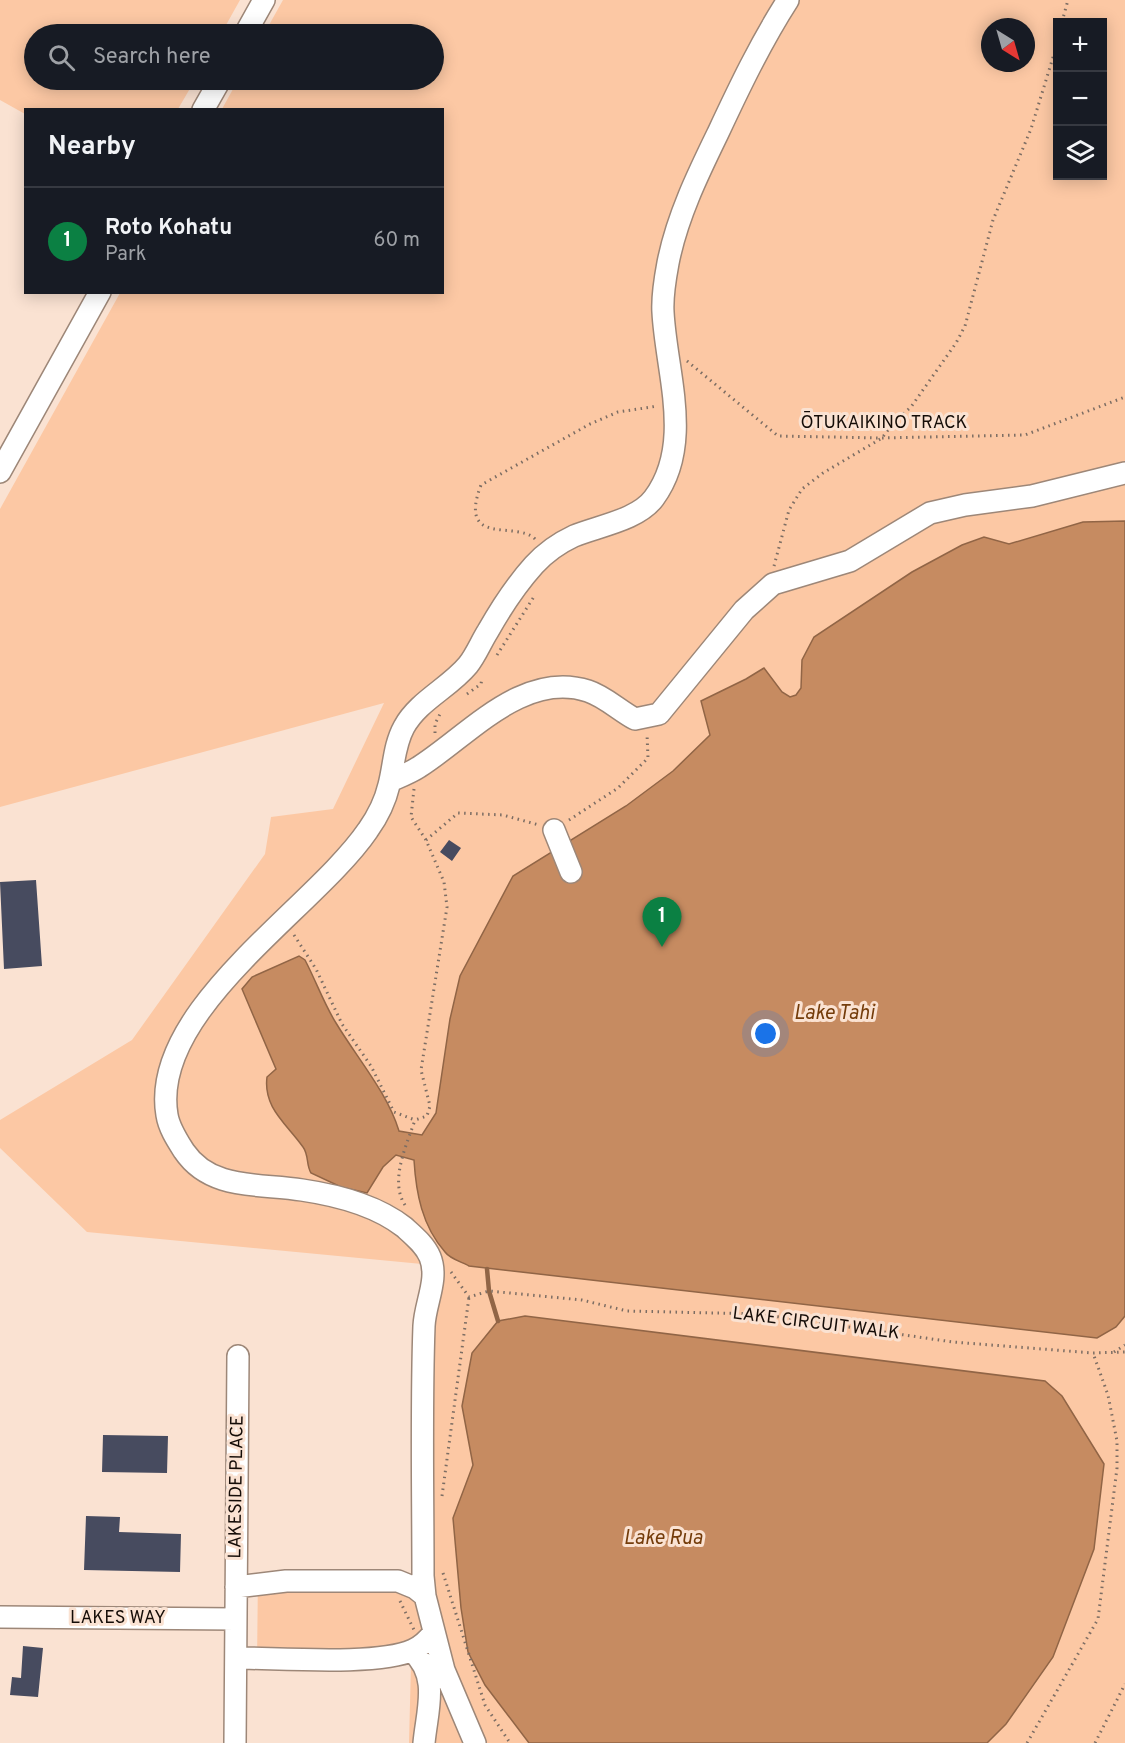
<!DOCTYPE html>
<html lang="en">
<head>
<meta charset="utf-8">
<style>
  body { margin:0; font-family:Overpass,sans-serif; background:#242831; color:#f1f3f6 }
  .controls { position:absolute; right:18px; top:18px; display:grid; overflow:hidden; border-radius:0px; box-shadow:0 3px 15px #0003 }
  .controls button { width:54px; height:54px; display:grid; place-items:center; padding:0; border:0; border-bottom:2px solid #363941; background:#171b24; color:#f1f3f6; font:30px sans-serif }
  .compass { position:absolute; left:981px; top:18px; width:54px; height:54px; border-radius:50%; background:#171b24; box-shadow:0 3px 15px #0003; rotate:143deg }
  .you { position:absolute; left:766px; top:1034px; width:21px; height:21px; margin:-15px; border:4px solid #fff; border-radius:50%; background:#1a73e8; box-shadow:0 0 0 9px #1a73e833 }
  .badge { display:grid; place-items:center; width:39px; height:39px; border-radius:50%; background:#0b8043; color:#fff; font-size:20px; font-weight:700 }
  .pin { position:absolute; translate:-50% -50px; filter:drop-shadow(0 2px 3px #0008) }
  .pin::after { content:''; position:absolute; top:32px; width:21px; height:18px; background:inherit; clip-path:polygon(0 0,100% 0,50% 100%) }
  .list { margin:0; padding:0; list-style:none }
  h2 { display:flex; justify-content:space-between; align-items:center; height:78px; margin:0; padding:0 24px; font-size:26px }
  h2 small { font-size:20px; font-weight:400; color:#9ea1a6 }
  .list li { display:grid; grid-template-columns:39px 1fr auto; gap:18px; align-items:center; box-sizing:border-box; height:108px; padding:0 24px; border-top:2px solid #363941 }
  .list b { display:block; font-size:22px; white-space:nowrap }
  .list p { margin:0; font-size:20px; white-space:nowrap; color:#9ea1a6 }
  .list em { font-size:20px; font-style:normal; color:#9ea1a6 }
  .icon { flex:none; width:33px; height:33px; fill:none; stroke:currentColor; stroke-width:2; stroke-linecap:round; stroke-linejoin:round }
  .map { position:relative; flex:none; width:1125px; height:1743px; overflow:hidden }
  .search { position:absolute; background:#171b24; box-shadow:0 3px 15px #0003; left:24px; top:24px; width:420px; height:66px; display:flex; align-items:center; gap:15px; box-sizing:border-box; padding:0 21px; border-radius:33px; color:#9ea1a6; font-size:22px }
  .panel { position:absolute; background:#171b24; box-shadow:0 3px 15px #0003; left:24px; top:108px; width:420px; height:186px; border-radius:0px }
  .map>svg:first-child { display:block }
  .green { fill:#fcc8a4; fill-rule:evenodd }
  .water { fill:#c68b61; stroke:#916546; stroke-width:1.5 }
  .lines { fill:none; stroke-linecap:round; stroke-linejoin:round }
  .stream { stroke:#916546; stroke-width:4.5 }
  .building { fill:#474b5f }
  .minor-casing { stroke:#9d8778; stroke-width:24 }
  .path { stroke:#7c6d63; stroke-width:3; stroke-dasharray:1.5 4.5; stroke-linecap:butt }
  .minor { stroke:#fff; stroke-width:21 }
  .labels { text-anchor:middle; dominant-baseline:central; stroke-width:6; stroke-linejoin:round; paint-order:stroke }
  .street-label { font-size:18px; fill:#140c07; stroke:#fae2d2 }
  .water-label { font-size:20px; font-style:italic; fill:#743c0a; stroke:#fae2d2 }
</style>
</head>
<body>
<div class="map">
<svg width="1125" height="1743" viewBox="0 0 1125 1743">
  <rect width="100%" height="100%" fill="#fae2d2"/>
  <!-- green -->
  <path class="green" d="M 0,0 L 240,0 L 221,34 L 34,34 L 34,80 L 195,80 L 178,109 L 26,110 L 25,114 L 0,100 Z
    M 283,0 L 1125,0 L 1125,1743 L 409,1743 L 411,1664 L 257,1664 L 258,1573 L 414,1574 L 422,1264 L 87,1232 L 0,1148 L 0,1120 L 132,1040 L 265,854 L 271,817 L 333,809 L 384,703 L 0,807 L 0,509 L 120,293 L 442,292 L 442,110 L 222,109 L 238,80 L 434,80 L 434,34 L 264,34 ZM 1058,22 L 1102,22 L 1102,176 L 1058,176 ZM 990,27 L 1026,27 L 1026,63 L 990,63 Z"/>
  <!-- water -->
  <path class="water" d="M 1125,521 L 1125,1316 L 1116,1327 L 1097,1338 L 469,1266 C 462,1262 450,1259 445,1252 C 422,1226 416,1193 414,1160 L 396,1155 L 383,1167 L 367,1193 L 341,1187 L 311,1173 C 306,1165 309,1155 303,1147 C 287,1124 263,1108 267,1077 L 276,1069 L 242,989 L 252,977 L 299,956 L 305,960 C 316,981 324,1004 336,1023 C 357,1058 387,1092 399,1131 L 422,1135 L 436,1113 L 450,1019 L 460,976 L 513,876 L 626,806 L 673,771 L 710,735 L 701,701 L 746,679 L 764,668 L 782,692 L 790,697 L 796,695 L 801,688 L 802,660 L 814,637 L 912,572 L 962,545 L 984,537 L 1009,544 L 1083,522 Z
    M 525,1316 L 1045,1381 L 1062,1396 L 1104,1464 L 1094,1549 L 1053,1657 L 1006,1724 L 987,1743 L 529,1743 L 485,1685 L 468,1652 L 461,1608 L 453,1518 L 473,1465 L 462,1406 L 472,1353 L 498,1321 Z"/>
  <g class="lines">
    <!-- stream -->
    <path class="stream" d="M 487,1269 L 489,1291 L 498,1321"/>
  </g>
  <!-- building -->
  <path class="building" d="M 449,840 L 461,848 L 452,861 L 440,852 Z
    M 36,880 L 42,966 L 4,969 L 0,882 Z
    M 103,1435 L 168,1436 L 167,1473 L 102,1472 Z
    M 86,1516 L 120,1517 L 119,1532 L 181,1534 L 180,1572 L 84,1570 Z
    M 23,1646 L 43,1648 L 38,1697 L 10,1695 L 12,1677 L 21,1678 Z"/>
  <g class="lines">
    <!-- minor casing -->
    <g class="minor-casing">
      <path id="minor" d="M 245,34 L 264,0
        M 203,110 L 220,80
        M 0,472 L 100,292
        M 390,781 C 399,777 410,773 419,767 C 468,736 523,670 588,691 C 604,696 620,711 635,719 L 659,714 L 744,610 L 773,584 L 850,561 L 930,513 L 965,505 L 1032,496 L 1125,473
        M 554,830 L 571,872
        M 236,1587 L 286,1581 L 398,1581 L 415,1588 L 425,1596
        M 0,1617 L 235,1619
        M 412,1651 C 440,1676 427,1710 424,1743
        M 236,1658 C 278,1658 378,1666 413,1650 C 422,1646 428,1640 434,1632
        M 235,1743 L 238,1356
        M 475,1743 L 444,1670 L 425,1596 L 423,1576 C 423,1493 421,1409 424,1326 C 425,1303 439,1279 430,1257 C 425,1245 414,1236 404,1227 C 377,1206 336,1195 302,1190 C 260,1183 211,1191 184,1151 C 177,1140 169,1128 167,1115 C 149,1010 315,908 368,830 C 378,816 385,802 389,785 C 394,766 394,745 404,727 C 418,701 449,688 468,665 C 476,655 481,642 488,631 C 501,608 516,585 534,565 C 545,553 559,543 574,536 C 598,526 638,520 654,498 C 694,444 666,372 663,312 C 662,296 665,279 668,263 C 677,217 698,174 718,133 C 739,88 761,42 788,0"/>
    </g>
    <!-- path -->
    <path class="path" d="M 1062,22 L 1068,0
      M 687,361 L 778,436 L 882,438 L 1025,435 L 1125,397
      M 535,539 C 517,520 457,548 481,485 L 590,424 L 618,412 L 658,406
      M 774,566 L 789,510 L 802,489 L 823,473 L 882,438 L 894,422 L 911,407 L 956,343 L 965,326 L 993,220 L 1031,129 L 1058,41
      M 497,655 L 535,595
      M 467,694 L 481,684 L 482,678
      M 435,733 L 435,724 L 440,714
      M 414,789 L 411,817 L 426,840 L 444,882 L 447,907 L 421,1070 L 430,1106 L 427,1116 L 415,1120
      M 569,820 L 618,788 L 648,758 L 647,734
      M 426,840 L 458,813 L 503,815 L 539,825
      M 294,935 L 316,969 L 342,1024 L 371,1066 L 394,1112 L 415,1120
      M 405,1205 C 389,1181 407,1144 415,1120
      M 451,1272 L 469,1297 L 489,1291 L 582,1300 L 627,1311 L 759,1314 L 953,1342 L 1093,1353 L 1125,1352
      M 1114,1352 L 1125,1345
      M 442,1496 L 469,1297
      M 443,1573 L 485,1705 L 510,1743
      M 400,1601 L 414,1630
      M 1027,1743 L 1098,1619 L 1117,1468 L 1117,1441 L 1108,1395 L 1093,1353
      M 1095,1743 L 1125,1684"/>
    <!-- minor -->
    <use href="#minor" class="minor"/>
  </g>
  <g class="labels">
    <!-- street labels -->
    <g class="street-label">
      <text x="884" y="423">ŌTUKAIKINO TRACK</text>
      <text transform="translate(816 1324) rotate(7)">LAKE CIRCUIT WALK</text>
      <text transform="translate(237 1487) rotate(-89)">LAKESIDE PLACE</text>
      <text x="118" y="1618">LAKES WAY</text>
    </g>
    <!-- water labels -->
    <g class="water-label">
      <text x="834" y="1014">Lake Tahi</text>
      <text x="663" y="1539">Lake Rua</text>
    </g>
  </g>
</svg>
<div class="controls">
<button>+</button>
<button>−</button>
<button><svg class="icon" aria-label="layers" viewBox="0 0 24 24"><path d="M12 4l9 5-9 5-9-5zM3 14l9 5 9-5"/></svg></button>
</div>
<svg class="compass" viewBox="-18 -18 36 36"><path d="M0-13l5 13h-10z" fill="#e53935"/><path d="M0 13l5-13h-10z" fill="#9ea1a6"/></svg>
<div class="you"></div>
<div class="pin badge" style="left:662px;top:947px">1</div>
<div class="search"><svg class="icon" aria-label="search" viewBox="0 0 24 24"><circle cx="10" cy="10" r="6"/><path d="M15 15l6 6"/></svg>Search here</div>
<section class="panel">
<h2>Nearby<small></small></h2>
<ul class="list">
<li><span class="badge">1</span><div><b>Roto Kohatu</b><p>Park</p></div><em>60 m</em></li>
</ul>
</section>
</div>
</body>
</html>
